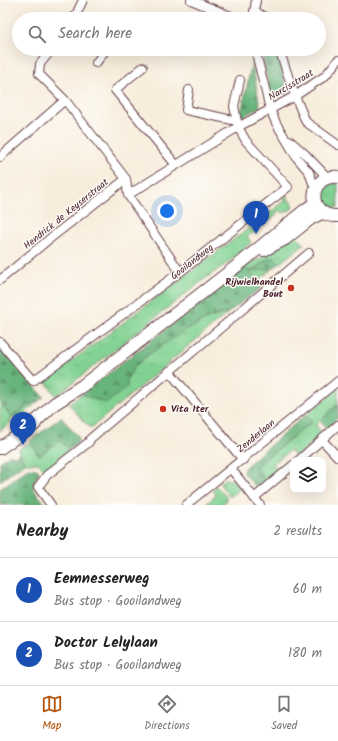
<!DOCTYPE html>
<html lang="en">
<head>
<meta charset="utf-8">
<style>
  body { margin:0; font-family:Kalam,sans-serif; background:#f2f2f2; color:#222 }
  .controls { position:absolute; right:12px; bottom:12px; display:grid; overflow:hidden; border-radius:8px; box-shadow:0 4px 16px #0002 }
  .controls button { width:36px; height:36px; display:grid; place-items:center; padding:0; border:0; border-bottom:1px solid #e0e0e0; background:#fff; color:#222; font:20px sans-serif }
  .you { position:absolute; left:167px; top:211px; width:14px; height:14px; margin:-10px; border:3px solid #fff; border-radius:50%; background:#1a73e8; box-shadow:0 0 0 6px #1a73e833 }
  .badge { display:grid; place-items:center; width:26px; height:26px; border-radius:50%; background:#b45309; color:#fff; font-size:13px; font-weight:700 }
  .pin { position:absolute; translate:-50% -33px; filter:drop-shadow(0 1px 2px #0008) }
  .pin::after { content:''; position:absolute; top:21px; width:14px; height:12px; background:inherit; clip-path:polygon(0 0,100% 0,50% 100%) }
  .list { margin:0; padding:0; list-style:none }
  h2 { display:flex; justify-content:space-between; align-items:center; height:52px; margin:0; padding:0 16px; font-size:17px }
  h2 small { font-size:13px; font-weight:400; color:#767676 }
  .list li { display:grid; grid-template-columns:26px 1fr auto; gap:12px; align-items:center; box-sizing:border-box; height:64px; padding:0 16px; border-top:1px solid #e0e0e0 }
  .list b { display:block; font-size:15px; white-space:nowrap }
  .list p { margin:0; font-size:13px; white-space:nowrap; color:#767676 }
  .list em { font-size:13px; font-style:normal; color:#767676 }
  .icon { flex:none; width:22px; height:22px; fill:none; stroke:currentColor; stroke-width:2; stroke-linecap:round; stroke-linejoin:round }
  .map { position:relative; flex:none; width:338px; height:505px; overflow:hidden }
  .search { position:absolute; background:#fff; box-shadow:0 4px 16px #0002; left:12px; right:12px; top:12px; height:44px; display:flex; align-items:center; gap:10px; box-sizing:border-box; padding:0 14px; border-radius:22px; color:#767676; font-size:15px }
  .sheet { height:180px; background:#fff }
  nav { display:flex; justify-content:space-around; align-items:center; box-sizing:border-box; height:56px; border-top:1px solid #e0e0e0; background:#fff; font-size:11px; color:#767676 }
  nav a { display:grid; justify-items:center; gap:2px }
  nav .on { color:#b45309 }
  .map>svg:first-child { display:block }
  .grass { fill:url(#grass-tufts); stroke:#66785f }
  .forest { fill:url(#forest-firs); stroke:#596a54 }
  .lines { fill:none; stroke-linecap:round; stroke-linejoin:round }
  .street-casing { stroke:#643e46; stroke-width:10 }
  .secondary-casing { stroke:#643e46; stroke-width:14 }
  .street { stroke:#fff; stroke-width:8 }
  .secondary { stroke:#fff; stroke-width:12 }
  .poi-dot { fill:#c8321e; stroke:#fdfcf7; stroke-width:1.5 }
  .labels { text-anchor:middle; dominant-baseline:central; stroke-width:3; stroke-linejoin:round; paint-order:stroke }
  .street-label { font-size:10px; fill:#4a1f2b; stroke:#fdfcf7 }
  .poi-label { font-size:10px; font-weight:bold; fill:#4a1f2b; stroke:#fdfcf7; text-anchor:end }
</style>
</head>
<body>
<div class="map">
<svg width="338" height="505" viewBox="0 0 338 505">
  <defs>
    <pattern id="grass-tufts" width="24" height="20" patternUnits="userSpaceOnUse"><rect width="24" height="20" fill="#81d293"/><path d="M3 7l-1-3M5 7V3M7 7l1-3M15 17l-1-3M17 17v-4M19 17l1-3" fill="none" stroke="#71b47f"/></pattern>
    <pattern id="forest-firs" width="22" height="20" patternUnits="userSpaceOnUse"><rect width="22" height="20" fill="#68b47d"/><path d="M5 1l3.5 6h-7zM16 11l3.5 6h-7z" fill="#589267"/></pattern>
  </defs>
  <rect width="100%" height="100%" fill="#fdfcf7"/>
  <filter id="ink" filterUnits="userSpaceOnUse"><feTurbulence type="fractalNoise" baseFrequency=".025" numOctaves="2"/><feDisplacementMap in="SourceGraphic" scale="8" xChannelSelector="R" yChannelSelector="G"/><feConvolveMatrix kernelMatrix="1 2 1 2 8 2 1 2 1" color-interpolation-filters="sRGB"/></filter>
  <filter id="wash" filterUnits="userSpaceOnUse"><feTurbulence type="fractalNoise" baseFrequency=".012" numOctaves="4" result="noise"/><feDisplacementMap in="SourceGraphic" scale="16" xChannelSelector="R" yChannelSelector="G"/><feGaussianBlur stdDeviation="0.9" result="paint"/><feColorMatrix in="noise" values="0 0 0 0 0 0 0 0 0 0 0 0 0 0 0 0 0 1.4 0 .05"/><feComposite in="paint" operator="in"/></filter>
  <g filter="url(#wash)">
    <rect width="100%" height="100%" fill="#f8eddc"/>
    <!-- grass -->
    <path class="grass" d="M 334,183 L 338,184 L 338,207 C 320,212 314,186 334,183 Z
      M 287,195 L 290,202 L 292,201 L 293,204 L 292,209 L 283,213 L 280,210 L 276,213 L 277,215 L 247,237 L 251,242 L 241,253 L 202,281 L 56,396 L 45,381 L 285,201 L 284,197 Z
      M 295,234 L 304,244 L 280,263 L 279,261 L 269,258 L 250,271 L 272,269 L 257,281 L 246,268 L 241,271 L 243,268 L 274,250 Z
      M 229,312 L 91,428 L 84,422 L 69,404 L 82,394 L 99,401 L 127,379 L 135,366 L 148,354 L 167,341 L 187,329 L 209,318 Z
      M 338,388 L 338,404 L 316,425 L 323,434 L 296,457 L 290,450 L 273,464 L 279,471 L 261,487 L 258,483 L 264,478 L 255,467 L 312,422 L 305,415 Z
      M 35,401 L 36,403 L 18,420 L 16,418 L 10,420 L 11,422 L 0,431 L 0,403 L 12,417 Z
      M 60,440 L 69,450 L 45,470 L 38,463 L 25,463 L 18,450 L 31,441 L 40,455 Z
      M 225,479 L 232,480 L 240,489 L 230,497 L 219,483 Z
      M 216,486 L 226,496 L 226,501 L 221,505 L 205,505 L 216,495 L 212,489 Z"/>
    <!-- forest -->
    <path class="forest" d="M 261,49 L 276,49 L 288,94 L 271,96 Z
      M 252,62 L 260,107 L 240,118 Z
      M 269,258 L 275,258 L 280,263 L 272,269 L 250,272 L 262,287 L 229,312 L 209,318 L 187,329 L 148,355 L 135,366 L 127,379 L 127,387 L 107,403 L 91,398 L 82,394 L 241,271 L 246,268 L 250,272 Z
      M 0,347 L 44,397 L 36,403 L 35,401 L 12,417 L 0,403 Z
      M 338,404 L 338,418 L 327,429 L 320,421 Z
      M 305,415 L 312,421 L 255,467 L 264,478 L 255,486 L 243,472 L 245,467 Z
      M 61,417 L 79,438 L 78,442 L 69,450 L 60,440 L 40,455 L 37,454 L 30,441 Z
      M 19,453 L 25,463 L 0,481 L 0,462 L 9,455 L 16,456 Z
      M 29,468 L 36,469 L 39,471 C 38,478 32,481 33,489 L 44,502 L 44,505 L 0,505 L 0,489 Z"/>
  </g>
  <g filter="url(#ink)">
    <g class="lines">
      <!-- street casing -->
      <g class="street-casing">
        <path id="street" d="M 191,0 L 238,19
          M 254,11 L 268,19
          M 74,19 L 83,0
          M 253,19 L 256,0
          M 52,49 L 40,64 L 39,74 L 65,100 L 126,179 L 128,195 L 180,272
          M 255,49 L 270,109 L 276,123 L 297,158 L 309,172 L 315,189
          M 279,49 L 295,96 L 306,122 L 338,145
          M 96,63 L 106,49
          M 143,67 L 115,90 L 176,165
          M 189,90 L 186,110 L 237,121
          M 289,140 L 304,153 L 327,177
          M 0,157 L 65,100
          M 128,195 L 238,127 L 295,96 L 325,76 L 338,60
          M 0,280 L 48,240 L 126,179
          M 0,342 L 33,381 L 180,272 L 288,187 L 246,141 L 238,127 L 234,106 L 240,80
          M 169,371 L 243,460
          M 322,440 L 338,457
          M 299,460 L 338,425
          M 231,469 L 260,505
          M 254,498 L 293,465
          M 51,505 L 38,487 L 47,475 L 89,442 L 90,439 L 309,253
          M 186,505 L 338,381"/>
      </g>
      <!-- secondary casing -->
      <g class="secondary-casing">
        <path id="secondary" d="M 338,177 C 307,174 306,218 338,216
          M 264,250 L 285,239 L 310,219 L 323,212
          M 29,428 L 54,404 L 82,386 L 242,262 L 304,211 L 315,203
          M 0,448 L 35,424"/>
      </g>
      <!-- street -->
      <use href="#street" class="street"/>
      <!-- secondary -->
      <use href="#secondary" class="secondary"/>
    </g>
  </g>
  <!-- markers -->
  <g class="poi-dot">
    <circle cx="291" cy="288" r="4"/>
    <circle cx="163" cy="409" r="4"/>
  </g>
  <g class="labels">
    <!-- street labels -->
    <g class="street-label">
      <text transform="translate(291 85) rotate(-31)">Narcisstraat</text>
      <text transform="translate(66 214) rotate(-39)">Hendrick de Keyserstraat</text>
      <text transform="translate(192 262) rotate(-38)">Gooilandweg</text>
      <text transform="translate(256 436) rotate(-40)">Zenderlaan</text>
    </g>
    <!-- poi labels -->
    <g class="poi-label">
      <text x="283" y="282">Rijwielhandel<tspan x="283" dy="12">Bout</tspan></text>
      <text x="171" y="409" text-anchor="start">Vita Iter</text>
    </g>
  </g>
</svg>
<div class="controls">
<button><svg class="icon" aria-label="layers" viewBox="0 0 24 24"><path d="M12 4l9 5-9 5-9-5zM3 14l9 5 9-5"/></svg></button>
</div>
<div class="you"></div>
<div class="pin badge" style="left:256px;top:234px;background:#1a4fb4">1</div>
<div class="pin badge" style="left:23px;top:445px;background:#1a4fb4">2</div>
<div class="search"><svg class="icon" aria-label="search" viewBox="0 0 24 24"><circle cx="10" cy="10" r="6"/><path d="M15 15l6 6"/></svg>Search here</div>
</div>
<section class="sheet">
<h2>Nearby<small>2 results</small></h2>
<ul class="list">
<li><span class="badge" style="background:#1a4fb4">1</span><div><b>Eemnesserweg</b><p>Bus stop · Gooilandweg</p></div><em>60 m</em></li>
<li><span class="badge" style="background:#1a4fb4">2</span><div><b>Doctor Lelylaan</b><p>Bus stop · Gooilandweg</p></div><em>180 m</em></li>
</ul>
</section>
<nav>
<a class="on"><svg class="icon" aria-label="map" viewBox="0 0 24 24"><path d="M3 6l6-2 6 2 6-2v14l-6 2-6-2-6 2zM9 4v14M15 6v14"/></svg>Map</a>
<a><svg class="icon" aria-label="directions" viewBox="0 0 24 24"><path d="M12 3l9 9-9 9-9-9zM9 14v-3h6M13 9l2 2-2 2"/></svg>Directions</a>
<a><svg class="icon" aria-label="saved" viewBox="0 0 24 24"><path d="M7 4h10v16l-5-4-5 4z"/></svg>Saved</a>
</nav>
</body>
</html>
